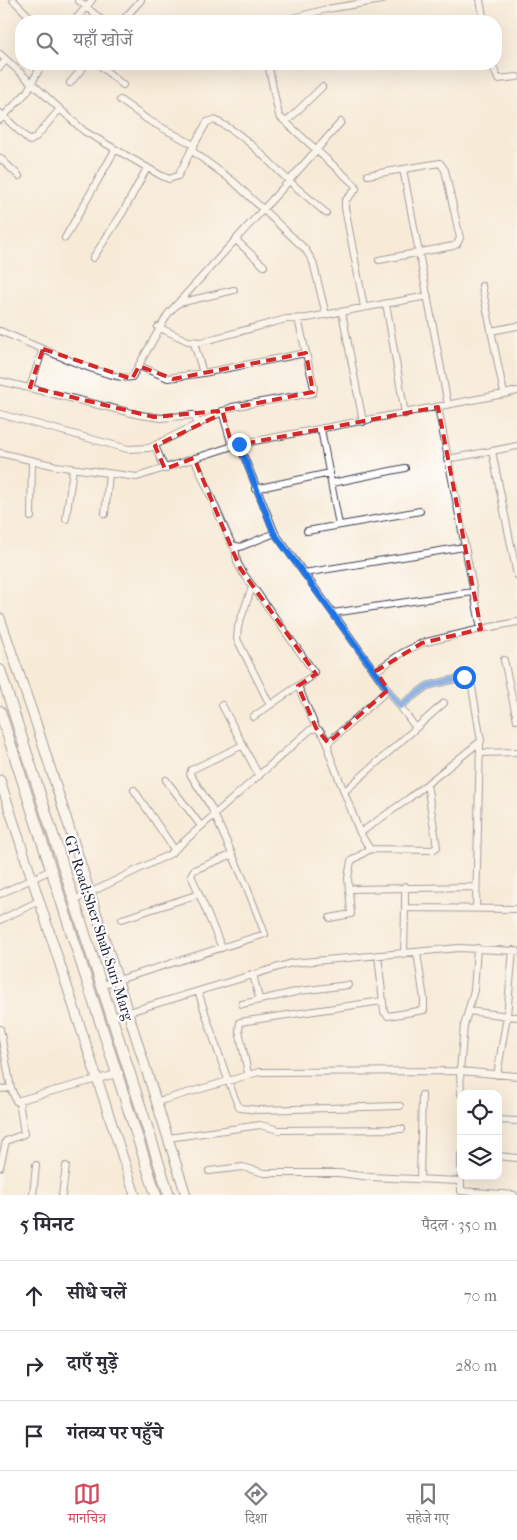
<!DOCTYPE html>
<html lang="hi">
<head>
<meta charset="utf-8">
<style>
  body { margin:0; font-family:"IM FELL French Canon","Noto Serif Devanagari",serif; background:#f7f7f7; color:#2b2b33 }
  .controls { position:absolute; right:15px; bottom:15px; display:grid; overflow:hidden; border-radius:10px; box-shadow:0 5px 20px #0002 }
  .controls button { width:45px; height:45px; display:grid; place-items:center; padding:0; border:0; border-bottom:1px solid #e1e1e2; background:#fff; color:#2b2b33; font:25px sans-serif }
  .stop { position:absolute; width:15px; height:15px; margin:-11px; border:4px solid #1a73e8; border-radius:50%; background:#fff }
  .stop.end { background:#1a73e8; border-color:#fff; box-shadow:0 1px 5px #0008 }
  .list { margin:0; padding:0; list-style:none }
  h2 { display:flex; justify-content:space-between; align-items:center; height:65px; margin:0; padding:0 20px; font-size:21px }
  h2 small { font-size:16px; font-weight:400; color:#7c7c81 }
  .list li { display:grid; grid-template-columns:32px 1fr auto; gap:15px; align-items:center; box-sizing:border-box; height:70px; padding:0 20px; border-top:1px solid #e1e1e2 }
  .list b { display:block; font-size:19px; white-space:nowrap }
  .list em { font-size:16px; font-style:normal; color:#7c7c81 }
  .icon { flex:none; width:28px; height:28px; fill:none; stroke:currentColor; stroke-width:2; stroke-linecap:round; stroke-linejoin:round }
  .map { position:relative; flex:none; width:517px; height:1195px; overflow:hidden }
  .search { position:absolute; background:#fff; box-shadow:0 5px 20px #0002; left:15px; right:15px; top:15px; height:55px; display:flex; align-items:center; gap:12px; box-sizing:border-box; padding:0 18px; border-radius:20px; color:#7c7c81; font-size:19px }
  .sheet { height:275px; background:#fff }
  nav { display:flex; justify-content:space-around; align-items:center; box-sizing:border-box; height:70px; border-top:1px solid #e1e1e2; background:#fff; font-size:14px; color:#7c7c81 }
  nav a { display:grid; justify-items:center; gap:2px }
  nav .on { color:#d1495b }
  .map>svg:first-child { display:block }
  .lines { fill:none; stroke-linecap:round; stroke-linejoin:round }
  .minor-casing { stroke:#424053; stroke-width:8 }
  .secondary-casing { stroke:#424053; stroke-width:11 }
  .primary-casing { stroke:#424053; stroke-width:12 }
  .minor { stroke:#fff; stroke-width:6 }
  .secondary { stroke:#fff; stroke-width:9 }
  .primary { stroke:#fff; stroke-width:10 }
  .route { stroke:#1a73e8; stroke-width:6 }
  .marked { fill:none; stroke:#d62828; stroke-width:4; stroke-dasharray:10 6; stroke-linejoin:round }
  .labels { text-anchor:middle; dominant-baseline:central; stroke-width:4; stroke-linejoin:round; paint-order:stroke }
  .street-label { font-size:15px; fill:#22223b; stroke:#fff }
</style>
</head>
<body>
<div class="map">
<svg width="517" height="1195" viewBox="0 0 517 1195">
  <rect width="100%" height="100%" fill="#fff"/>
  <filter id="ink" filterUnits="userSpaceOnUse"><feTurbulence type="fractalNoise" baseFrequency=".02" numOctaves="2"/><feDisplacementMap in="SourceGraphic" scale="10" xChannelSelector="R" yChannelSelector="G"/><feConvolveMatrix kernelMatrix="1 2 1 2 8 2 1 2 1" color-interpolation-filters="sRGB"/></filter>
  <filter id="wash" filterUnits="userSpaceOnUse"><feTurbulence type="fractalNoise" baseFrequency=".0096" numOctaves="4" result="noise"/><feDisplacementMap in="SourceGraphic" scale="20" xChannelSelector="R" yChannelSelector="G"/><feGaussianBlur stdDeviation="1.12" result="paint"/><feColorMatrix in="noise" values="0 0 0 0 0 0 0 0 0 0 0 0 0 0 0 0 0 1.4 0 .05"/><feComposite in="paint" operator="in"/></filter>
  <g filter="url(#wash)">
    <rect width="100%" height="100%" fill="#f7ebd8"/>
  </g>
  <g filter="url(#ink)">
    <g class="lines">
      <!-- minor casing -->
      <g class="minor-casing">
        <path id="minor" d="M 13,0 L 34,21
          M 78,0 L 103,21
          M 480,0 L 484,21
          M 74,21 L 92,0
          M 122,21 L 141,0
          M 281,21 L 327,9 L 382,0
          M 0,54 L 84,131 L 160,175 L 169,179 L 178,176 L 194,145 L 148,120 L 120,100
          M 98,64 L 123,85
          M 268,64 L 279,116 L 355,185 L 356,189 L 345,201 L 345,208 L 364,307
          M 492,64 L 498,79 L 517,77
          M 0,67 L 6,60
          M 70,83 L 86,64
          M 0,113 L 30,141 L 36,137 L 59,110
          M 0,120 L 27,92 L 42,64
          M 286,122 L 322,87
          M 191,150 L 234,182 L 305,249 L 313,262 L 326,315
          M 0,158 L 19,176
          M 403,169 L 448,405
          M 368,175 L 440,163 L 445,170 L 460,238 L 457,244 L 453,246 L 379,260
          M 326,213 L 289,181 L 341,122
          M 65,238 L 115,150
          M 236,240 L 264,266
          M 93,258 L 123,212 L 147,168
          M 179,303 L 234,290
          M 386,303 L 405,414
          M 342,312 L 363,422
          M 158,327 L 188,341 L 201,342 L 286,319 L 307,318 L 428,296
          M 0,331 C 23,340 114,383 132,377 L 168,314 L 289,181 C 266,159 244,133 214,120 L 207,122 L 194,145
          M 491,331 L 517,326
          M 194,343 L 203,373 L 306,353 L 298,319
          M 139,366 L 168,378 L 203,373
          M 0,381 L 140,415 L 161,418 L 193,415 L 199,424
          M 30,387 L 43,349
          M 504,394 L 517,391
          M 438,407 L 481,629 L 517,622
          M 222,411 L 232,446
          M 0,414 L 128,449 L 149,448 L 232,407 L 313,393 L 314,388 L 306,353
          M 321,429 L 339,525
          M 239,444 L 504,394 L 482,286
          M 155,446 L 165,469
          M 492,451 L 517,446
          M 0,453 L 56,466 L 137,477 L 239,444 L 275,533 L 333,613
          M 194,458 L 232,545 L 240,547 L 275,533
          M 447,459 L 492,451 L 517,575
          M 332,483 L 405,468
          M 255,489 L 330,473
          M 105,514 L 109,474
          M 31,517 L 32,460
          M 66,519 L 73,469
          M 307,531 L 420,511
          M 235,547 L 237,562 L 243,573 L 314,672 L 312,676 L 253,717
          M 304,573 L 464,547
          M 252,587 L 238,627 L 237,639 L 270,705
          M 504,660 L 517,720
          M 376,671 L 402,653 L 422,643 L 481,629
          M 298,686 L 316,728
          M 388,690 L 416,728 L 444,703
          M 222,705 L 259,776
          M 480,753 L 517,752
          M 166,780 L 201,826
          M 134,790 L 174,849
          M 345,791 L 416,728
          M 360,833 L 408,799 L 481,741 L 472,687 L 464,677 L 427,686 L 400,706
          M 370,849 L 360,833 L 329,753 L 328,743 L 388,690 L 333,613 L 473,592
          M 405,886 L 405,908
          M 349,889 L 476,887
          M 0,894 L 51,870
          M 73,901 L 170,854 L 310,730 C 320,725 323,735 328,743
          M 476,908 L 480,743
          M 330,918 L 351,914 L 348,878 L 351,861 L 370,849 L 433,850 L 437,847 L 427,784
          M 122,919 L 199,894
          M 0,920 L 39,901
          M 222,948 L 191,875 L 194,870 L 231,855
          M 404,954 L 405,908 L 517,909
          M 378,955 L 384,1012 L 388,1016 L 424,1010 L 424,999 L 417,953
          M 253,974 L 259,999
          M 102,985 L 265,934 L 246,885 L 211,807 L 190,774 L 191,770 L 243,745
          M 198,991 C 203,1006 234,1103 240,1108 L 259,1110 L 400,1106
          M 242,1004 L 300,991 L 348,985
          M 468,1011 L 517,1017
          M 112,1017 L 292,963 L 459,948 L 517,951
          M 0,1029 L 11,1088 L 16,1101 L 120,1073
          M 248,1073 L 239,1030 L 240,1022 L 382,1001
          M 497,1075 L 507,1016 L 513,950
          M 0,1089 L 11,1088
          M 461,1094 L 460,1071 L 517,1076
          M 156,1102 L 259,1072 L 460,1071 L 464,1026 L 474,990 L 477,948
          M 498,1120 L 517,1121
          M 168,1138 L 260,1125 L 279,1130 L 402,1129
          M 461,1155 L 461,1191 L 514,1195
          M 498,1156 L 517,1158
          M 0,1167 L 6,1141 L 24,1134 L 19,1101
          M 209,1171 L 243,1167 L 264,1173 L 339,1173 L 370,1177 L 459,1181
          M 420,1179 L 422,1095
          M 33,1195 L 36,1165
          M 62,1195 L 66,1166"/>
      </g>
      <!-- secondary casing -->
      <g class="secondary-casing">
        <path id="secondary" d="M 0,618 L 36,723 L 186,1195
          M 0,780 L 135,1195"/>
      </g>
      <!-- primary casing -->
      <g class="primary-casing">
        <path id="primary" d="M 0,670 L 169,1195
          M 0,711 L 156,1195"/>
      </g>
      <!-- minor -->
      <use href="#minor" class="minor"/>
      <!-- secondary -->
      <use href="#secondary" class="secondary"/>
      <!-- primary -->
      <use href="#primary" class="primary"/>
    </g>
  </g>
  <g class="lines" filter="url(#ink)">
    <!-- route -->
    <path class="route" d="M 239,444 L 274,533 L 400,706 L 427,686 L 464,677"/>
  </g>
  <!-- marked area -->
  <path d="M0 0H517V1195H0ZM 43,349 L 132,379 L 139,366 L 173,379 L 306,353 L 313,392 L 222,410 L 232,446 L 438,407 L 481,629 L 422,643 L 376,671 L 388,690 L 328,743 L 316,728 L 298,686 L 316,674 L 240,568 L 194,458 L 165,469 L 155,446 L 219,415 L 218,411 L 154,417 L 30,387 Z" fill="#f7ebd8" fill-opacity=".55" fill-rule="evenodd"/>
  <path class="marked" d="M 43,349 L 132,379 L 139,366 L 173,379 L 306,353 L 313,392 L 222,410 L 232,446 L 438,407 L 481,629 L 422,643 L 376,671 L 388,690 L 328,743 L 316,728 L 298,686 L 316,674 L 240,568 L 194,458 L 165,469 L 155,446 L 219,415 L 218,411 L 154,417 L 30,387 Z"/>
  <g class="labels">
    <!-- street labels -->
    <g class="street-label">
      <text transform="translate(99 928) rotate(72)">GT Road;Sher Shah Suri Marg</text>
    </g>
  </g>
</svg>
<div class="controls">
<button><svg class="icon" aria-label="locate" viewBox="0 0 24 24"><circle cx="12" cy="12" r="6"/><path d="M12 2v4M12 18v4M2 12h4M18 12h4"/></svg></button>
<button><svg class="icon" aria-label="layers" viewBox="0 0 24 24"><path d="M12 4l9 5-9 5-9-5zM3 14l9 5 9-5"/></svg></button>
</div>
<div class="stop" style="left:464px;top:677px"></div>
<div class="stop end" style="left:239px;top:444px"></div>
<div class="search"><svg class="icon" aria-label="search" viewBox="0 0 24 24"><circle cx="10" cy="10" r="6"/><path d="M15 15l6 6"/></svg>यहाँ खोजें</div>
</div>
<section class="sheet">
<h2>5 मिनट<small>पैदल · 350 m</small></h2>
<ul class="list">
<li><svg class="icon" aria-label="ahead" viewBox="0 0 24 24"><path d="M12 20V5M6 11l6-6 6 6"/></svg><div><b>सीधे चलें</b></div><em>70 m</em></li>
<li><svg class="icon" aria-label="right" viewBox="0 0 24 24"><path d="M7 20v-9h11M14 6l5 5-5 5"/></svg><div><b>दाएँ मुड़ें</b></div><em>280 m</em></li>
<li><svg class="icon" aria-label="arrive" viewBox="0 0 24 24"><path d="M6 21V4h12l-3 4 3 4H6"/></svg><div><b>गंतव्य पर पहुँचे</b></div></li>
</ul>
</section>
<nav>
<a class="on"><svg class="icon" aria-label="map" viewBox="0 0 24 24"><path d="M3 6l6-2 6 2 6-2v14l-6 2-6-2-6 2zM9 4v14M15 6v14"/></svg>मानचित्र</a>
<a><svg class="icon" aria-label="directions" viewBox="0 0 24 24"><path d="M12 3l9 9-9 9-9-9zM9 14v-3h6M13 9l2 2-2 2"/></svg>दिशा</a>
<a><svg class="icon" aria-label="saved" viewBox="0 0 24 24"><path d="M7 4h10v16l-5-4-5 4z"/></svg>सहेजे गए</a>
</nav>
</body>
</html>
